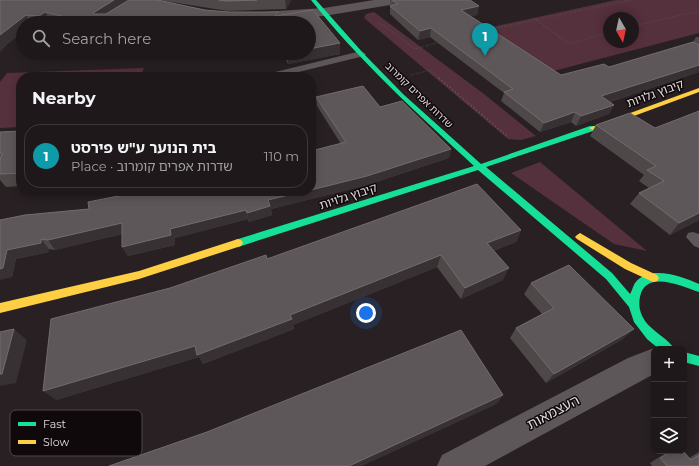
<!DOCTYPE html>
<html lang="en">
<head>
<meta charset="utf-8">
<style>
  body { margin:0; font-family:Montserrat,"Noto Sans Hebrew",sans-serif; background:#2b2527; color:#f1f3f6 }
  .controls { position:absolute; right:12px; bottom:12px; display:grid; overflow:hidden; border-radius:8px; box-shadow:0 2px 10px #0003 }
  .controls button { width:36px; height:36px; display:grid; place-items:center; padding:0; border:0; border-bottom:1px solid #3c3739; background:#1e181a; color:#f1f3f6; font:20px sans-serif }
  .compass { position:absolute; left:603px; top:12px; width:36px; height:36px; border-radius:50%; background:#1e181a; box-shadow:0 2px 10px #0003; rotate:171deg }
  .you { position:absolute; left:366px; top:313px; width:14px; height:14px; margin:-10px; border:3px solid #fff; border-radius:50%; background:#1a73e8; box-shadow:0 0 0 6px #1a73e833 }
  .badge { display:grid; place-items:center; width:26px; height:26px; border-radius:50%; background:#a1989a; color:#fff; font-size:13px; font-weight:700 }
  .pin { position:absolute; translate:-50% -33px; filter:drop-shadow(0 1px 2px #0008) }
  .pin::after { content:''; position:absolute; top:21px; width:14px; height:12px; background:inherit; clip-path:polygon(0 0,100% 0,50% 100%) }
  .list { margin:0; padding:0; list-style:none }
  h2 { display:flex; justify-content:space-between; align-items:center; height:52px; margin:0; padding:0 16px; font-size:17px }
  h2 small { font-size:13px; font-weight:400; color:#a1a0a2 }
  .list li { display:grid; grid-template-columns:26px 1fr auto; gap:12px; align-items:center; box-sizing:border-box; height:64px; margin:0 8px 8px; padding:0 8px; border:1px solid #3c3739; border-radius:16px }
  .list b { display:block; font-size:15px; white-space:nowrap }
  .list p { margin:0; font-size:13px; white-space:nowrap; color:#a1a0a2 }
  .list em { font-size:13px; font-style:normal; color:#a1a0a2 }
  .icon { flex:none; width:22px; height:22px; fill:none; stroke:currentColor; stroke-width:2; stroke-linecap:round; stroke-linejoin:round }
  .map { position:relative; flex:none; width:699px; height:466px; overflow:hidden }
  .search { position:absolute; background:#1e181a; box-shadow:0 2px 10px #0003; left:16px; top:16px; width:300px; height:44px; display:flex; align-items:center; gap:10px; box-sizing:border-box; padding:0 14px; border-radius:22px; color:#a1a0a2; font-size:15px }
  .panel { position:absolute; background:#1e181a; box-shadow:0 2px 10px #0003; left:16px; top:72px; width:300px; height:124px; border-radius:16px }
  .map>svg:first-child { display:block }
  .green { fill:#55303d; fill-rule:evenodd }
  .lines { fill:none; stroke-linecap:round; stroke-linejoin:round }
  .path-far1 { stroke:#5f585a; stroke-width:1.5; stroke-dasharray:0.5 2; stroke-linecap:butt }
  .path { stroke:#5f585a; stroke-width:2; stroke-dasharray:1 2.5; stroke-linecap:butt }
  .lane { fill:#5e5759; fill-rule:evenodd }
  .street { fill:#5e5759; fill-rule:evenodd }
  .fast { fill:#16e098; fill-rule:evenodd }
  .slow { fill:#ffcf43; fill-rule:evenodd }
  .wall { fill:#4e4849 }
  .shaded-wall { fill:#383133 }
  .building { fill:#5e5759; stroke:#736c6d }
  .labels { text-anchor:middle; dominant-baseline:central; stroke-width:3; stroke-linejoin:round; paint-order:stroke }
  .far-street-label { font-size:10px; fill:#e2d8db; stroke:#0f090b }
  .street-label { font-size:12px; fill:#e2d8db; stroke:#0f090b }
  .near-street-label { font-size:14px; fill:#e2d8db; stroke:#0f090b }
  .key { fill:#0f090b; stroke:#4e4749; stroke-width:1 }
  .key-label { font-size:11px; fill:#e2d8db }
</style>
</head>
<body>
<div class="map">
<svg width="699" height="466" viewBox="0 0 699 466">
  <rect width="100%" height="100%" fill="#282022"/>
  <!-- green -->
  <path class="green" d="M 616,0 L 699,0 L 699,33 L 542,74 L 478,30 ZM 609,18 L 633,18 L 633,42 L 609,42 Z
    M 374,12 L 484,94 L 536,136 L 521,140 L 508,139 L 364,18 L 366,14 Z
    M 144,68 L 140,77 L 21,77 L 21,127 L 0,128 L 0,82 L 7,73 Z
    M 540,162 L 647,251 L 614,244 L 511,173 Z"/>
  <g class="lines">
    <!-- path-far1 -->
    <path class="path-far1" d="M 535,19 L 570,44 L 609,32
      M 380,23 L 415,49 L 440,42
      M 633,26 L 699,11
      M 487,30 L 631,0
      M 411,75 L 430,70 L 440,79"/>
    <!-- path -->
    <path class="path" d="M 439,78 L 507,136"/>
    <!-- lane -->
    <path class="lane" d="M 361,51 L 366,54 L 364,56 L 278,77 L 261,77 L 263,75 Z
      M 693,232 L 699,234 L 699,248 L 694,246 L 686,237 L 688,233 Z"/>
    <!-- street -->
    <path class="street" d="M 374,0 L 402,0 L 396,4 L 324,16 L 248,21 L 242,17 L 248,13 L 324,8 Z
      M 654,348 L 657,349 L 654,349 L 654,374 L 485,466 L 437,466 L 442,455 L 628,358 Z"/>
    <!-- fast -->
    <path class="fast" d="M 311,0 L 316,0 L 363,53 L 403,94 L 481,164 L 590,126 L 596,126 L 596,130 L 486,167 L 612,273 L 630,294 C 632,291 633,286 635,283 C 650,264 682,277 699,284 L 699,292 C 682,286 645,269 640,297 C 638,305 640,314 645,321 C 652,331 670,340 674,349 L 659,349 L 647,339 L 634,322 L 629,307 L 606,279 L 478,170 L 238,247 L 235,246 L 233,243 L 235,240 L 474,166 C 417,113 359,61 311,0 Z
      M 684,352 L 699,356 L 699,366 L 684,362 Z"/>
    <!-- slow -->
    <path class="slow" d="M 699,88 L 699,92 L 596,130 L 593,130 L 589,128 Z
      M 580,233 L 631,263 L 657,275 L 659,278 L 657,281 L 654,282 L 651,281 L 625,269 L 577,239 L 575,237 L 577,235 Z
      M 238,239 L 241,240 L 243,243 L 241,246 L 139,279 L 0,313 L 0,303 L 139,271 Z"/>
  </g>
  <!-- wall -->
  <path class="wall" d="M 0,0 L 291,0 L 286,9 L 228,11 L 158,0 L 205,10 L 229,12 L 278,12 L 278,16 L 313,10 L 340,43 L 340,54 L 288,64 L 282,53 L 309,53 L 309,23 L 54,23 L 51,22 L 49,23 L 23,23 L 23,32 L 6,45 L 0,52 Z
    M 390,0 L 470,0 L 479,6 L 477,15 L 471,16 L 561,75 L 609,67 L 693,42 L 696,37 L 699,37 L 699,72 L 610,102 L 614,105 L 609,114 L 576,126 L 571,122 L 540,132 L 501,101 L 504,93 L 430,37 L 418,40 L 390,14 Z
    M 181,53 L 194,53 L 182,54 Z
    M 316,97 L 380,107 L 451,149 L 449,158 L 367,185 L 271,209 L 272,215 L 249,222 L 248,219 L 175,238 L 175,245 L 128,256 L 122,247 L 122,234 L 55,250 L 49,249 L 49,252 L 16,259 L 12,277 L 0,220 L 311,191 L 341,144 L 317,106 Z
    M 630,113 L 699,220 L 670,235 L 630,204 L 639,193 L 649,188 L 639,181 L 644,175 L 590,136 L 596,125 Z
    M 21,131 L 21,186 L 6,187 L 0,180 L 0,132 Z
    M 521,230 L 516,242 L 493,251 L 503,280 L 461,299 L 437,267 L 293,325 L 294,329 L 203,364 L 199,357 L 56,400 L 170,288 L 267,259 Z
    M 531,283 L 623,339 L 546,383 L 510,338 L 516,328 L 542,314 L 524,294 Z
    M 669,451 L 683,451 L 689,458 L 699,452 L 699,466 L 652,466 L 650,463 Z"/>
  <!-- shaded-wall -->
  <path class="shaded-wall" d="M 114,0 L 133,0 L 98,23 L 93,13 Z
    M 285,0 L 291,0 L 286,9 Z
    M 479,6 L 477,15 L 459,19 L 461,10 Z
    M 45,12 L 51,22 L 49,23 L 43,23 L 39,16 Z
    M 26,15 L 31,23 L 23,23 L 23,32 L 6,45 L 0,52 L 0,35 Z
    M 118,19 L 119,23 L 111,23 Z
    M 431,28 L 430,37 L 418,40 L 420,31 Z
    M 340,43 L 340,54 L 288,64 L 287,53 L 309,53 L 309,49 Z
    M 699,65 L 699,72 L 597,106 L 601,96 Z
    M 614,105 L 609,114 L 576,126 L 581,116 Z
    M 575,112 L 571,122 L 540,132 L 544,123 Z
    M 451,149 L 449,158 L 367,185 L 271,209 L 272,215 L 249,222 L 247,213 L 268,200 L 305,191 L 311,191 L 311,190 Z
    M 246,210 L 248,219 L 175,238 L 175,245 L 128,256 L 122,247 L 170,229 Z
    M 699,213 L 699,220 L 670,235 L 679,223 Z
    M 122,223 L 128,233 L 55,250 L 48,240 Z
    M 521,230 L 516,242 L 482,255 L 487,243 Z
    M 41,239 L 49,249 L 49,252 L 16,259 L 12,277 L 0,280 L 0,269 L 7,250 Z
    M 441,255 L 437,267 L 293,325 L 294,329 L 203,364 L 199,357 L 56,400 L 43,391 L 290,315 Z
    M 509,268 L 503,280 L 461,299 L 465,288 Z
    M 14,329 L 27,340 L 16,383 L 0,386 L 0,374 Z
    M 634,329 L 623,339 L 546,383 L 554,374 Z
    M 503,395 L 497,404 L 362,466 L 349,466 Z"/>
  <!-- building -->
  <path class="building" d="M 0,0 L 114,0 L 93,13 L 95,14 L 106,14 L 129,0 L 157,0 L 205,10 L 229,12 L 278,12 L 275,16 L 313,10 L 340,43 L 309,49 L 309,23 L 131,23 L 118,19 L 111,23 L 90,23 L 45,12 L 39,16 L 26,15 L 0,35 Z
    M 219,0 L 257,0 L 226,1 Z
    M 392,0 L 470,0 L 479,6 L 461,10 L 561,75 L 604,64 L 609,67 L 693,42 L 699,45 L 699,65 L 601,96 L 614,105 L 581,116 L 575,112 L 544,123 L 504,92 L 513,89 L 431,28 L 420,31 L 390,6 L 398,4 Z
    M 363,86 L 380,107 L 402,101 L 451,149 L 367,176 L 311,190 L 311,151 L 346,142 L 316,97 Z
    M 699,111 L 699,213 L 679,223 L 639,193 L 664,181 L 647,170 L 656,166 L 596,125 L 630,113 L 655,128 Z
    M 21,131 L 21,173 L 0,174 L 0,160 L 2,154 L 0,153 L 0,132 Z
    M 477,184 L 521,230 L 487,243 L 509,268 L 465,288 L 441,255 L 290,315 L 292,319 L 197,355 L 195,346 L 43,391 L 51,319 L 170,288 L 266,255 L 267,259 Z
    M 144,191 L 305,191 L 268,200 L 270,206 L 247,213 L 246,210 L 170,229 L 171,235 L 122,247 L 122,223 L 48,240 L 41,239 L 41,243 L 7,250 L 3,268 L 0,269 L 0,220 L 25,215 L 89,209 L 88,202 Z
    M 569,265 L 634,329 L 554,374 L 516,328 L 554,308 L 531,283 Z
    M 14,329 L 2,374 L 0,374 L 0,332 Z
    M 461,330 L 503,395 L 349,466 L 109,466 L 207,432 Z
    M 672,451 L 683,451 L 691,460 L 699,455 L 699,466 L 667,466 L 660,458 Z"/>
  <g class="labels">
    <!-- far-street labels -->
    <g class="far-street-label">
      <text transform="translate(419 95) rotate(44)">שדרות אפרים קומרוב</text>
    </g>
    <!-- street labels -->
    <g class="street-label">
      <text transform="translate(655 93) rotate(-20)">קיבוץ גלויות</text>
      <text transform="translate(348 196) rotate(-18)">קיבוץ גלויות</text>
    </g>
    <!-- near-street labels -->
    <g class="near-street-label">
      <text transform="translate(553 412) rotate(-28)">העצמאות</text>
    </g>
  </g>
  <!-- legend -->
  <rect x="10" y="410" width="132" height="46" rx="6" class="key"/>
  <rect x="18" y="422" width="18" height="4" fill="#16e098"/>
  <rect x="18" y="440" width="18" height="4" fill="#ffcf43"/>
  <g class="key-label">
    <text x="43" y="428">Fast</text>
    <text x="43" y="446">Slow</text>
  </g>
</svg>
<div class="controls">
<button>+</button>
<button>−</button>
<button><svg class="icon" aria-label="layers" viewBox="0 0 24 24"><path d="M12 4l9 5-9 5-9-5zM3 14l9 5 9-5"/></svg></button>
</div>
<svg class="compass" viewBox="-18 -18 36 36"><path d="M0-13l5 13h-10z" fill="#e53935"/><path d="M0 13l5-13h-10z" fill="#a1a0a2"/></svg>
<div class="you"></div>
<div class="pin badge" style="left:485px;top:56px;background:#0f9aa8">1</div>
<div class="search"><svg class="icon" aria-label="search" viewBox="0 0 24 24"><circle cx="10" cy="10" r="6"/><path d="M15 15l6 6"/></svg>Search here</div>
<section class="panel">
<h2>Nearby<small></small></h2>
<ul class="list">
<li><span class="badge" style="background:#0f9aa8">1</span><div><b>בית הנוער ע&quot;ש פירסט</b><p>Place · שדרות אפרים קומרוב</p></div><em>110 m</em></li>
</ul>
</section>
</div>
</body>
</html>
